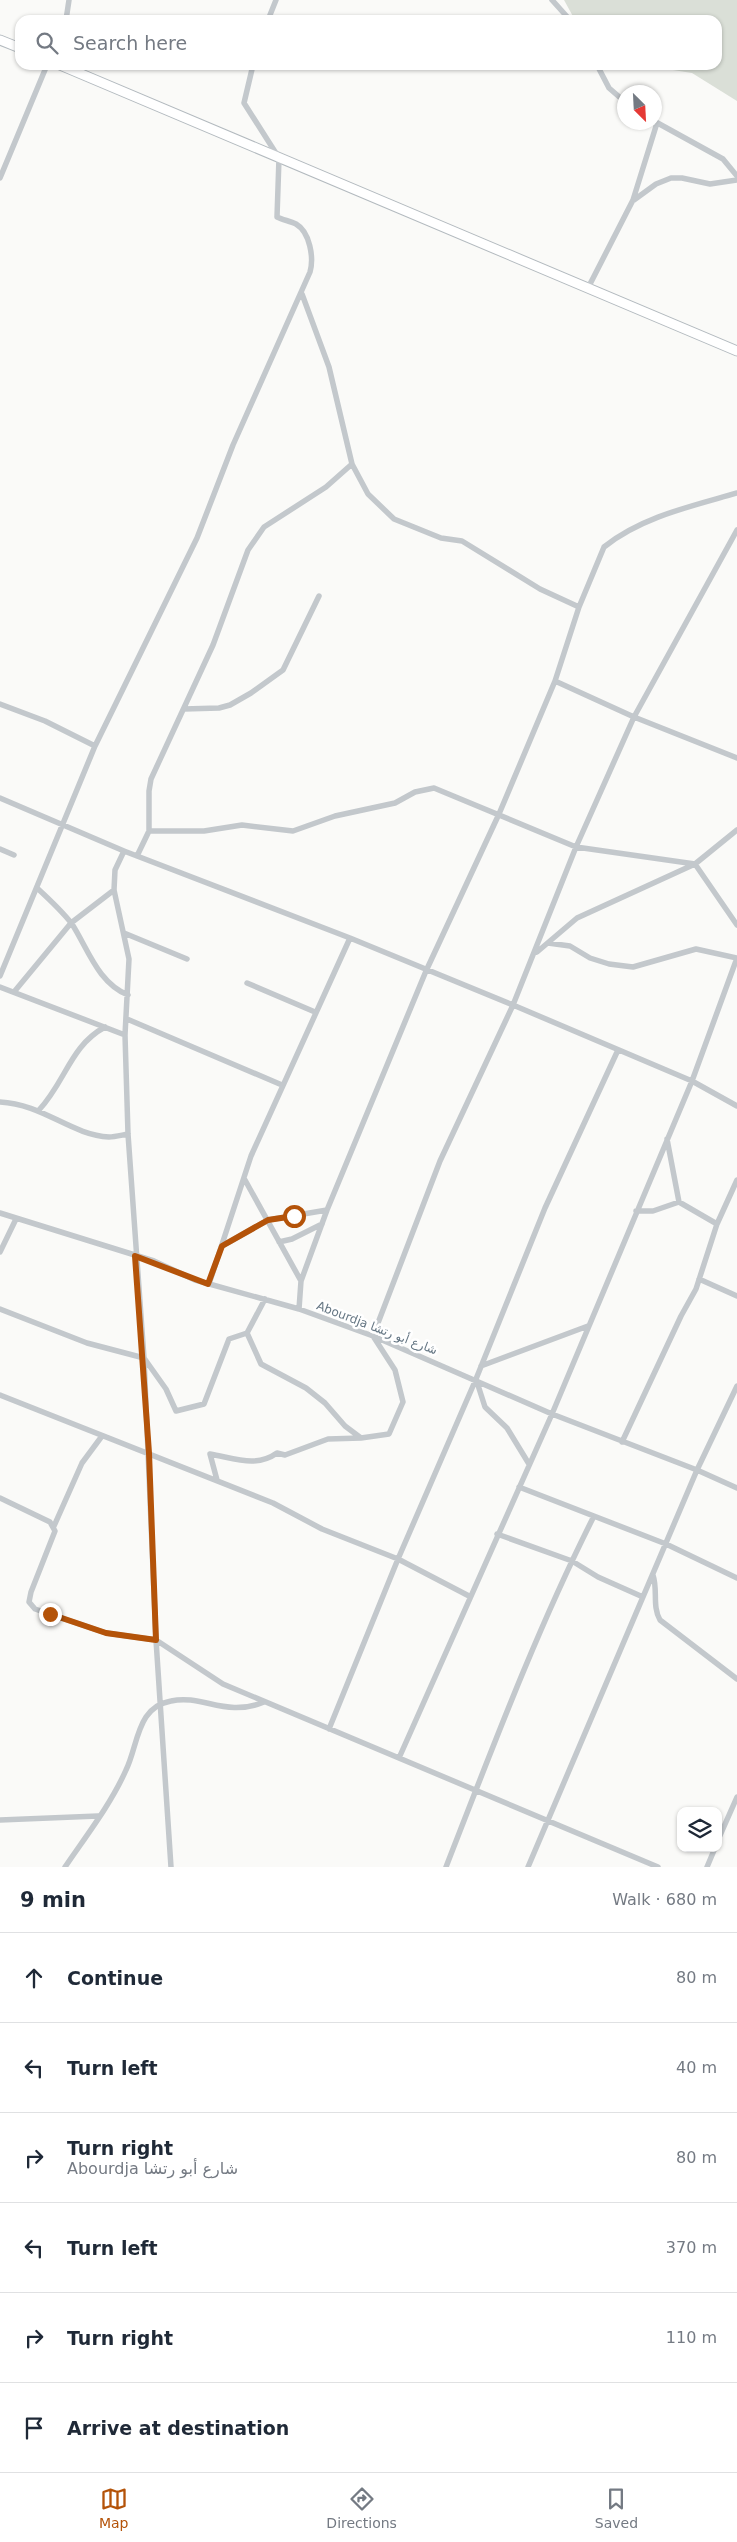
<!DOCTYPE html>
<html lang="en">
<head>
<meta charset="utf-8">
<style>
  body { margin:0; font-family:"DejaVu Sans",Cairo,sans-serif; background:#f2f2f3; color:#1f2937 }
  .controls { position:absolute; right:15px; bottom:15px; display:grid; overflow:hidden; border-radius:10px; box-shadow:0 1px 4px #0004 }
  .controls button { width:45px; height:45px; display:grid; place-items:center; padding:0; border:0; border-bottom:1px solid #e0e1e3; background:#fff; color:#1f2937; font:25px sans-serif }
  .compass { position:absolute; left:617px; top:85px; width:45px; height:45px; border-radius:50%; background:#fff; box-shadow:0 1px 4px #0004; rotate:156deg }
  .stop { position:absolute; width:15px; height:15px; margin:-11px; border:4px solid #b45309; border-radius:50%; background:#fff }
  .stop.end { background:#b45309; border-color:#fff; box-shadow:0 1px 5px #0008 }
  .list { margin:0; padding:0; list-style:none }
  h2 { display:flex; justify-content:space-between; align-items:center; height:65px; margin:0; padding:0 20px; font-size:21px }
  h2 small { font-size:16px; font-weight:400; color:#747a83 }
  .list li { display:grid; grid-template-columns:32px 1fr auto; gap:15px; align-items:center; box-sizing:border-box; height:90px; padding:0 20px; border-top:1px solid #e0e1e3 }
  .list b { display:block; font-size:19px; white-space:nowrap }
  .list p { margin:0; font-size:16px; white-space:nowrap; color:#747a83 }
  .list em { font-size:16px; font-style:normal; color:#747a83 }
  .icon { flex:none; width:28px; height:28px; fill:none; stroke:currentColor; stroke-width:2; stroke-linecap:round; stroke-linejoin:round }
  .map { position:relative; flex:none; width:737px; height:1867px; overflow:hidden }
  .search { position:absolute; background:#fff; box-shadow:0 1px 4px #0004; left:15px; right:15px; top:15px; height:55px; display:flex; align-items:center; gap:12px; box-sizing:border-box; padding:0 18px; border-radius:15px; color:#747a83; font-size:19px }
  .sheet { height:605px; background:#fff }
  nav { display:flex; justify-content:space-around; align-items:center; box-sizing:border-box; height:70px; border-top:1px solid #e0e1e3; background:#fff; font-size:14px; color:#747a83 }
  nav a { display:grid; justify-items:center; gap:2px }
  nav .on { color:#b45309 }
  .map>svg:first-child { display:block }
  .green { fill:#dadfd7 }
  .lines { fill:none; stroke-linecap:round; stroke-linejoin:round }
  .secondary-casing { stroke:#b3babf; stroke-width:11 }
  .street { stroke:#c3c8cc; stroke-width:5.5 }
  .secondary { stroke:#fff; stroke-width:9 }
  .route { stroke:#b45309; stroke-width:6 }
  .labels { text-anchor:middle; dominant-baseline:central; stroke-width:5; stroke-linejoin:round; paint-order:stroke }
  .street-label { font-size:12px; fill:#657683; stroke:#fff }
</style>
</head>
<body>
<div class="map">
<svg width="737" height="1867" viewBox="0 0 737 1867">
  <rect width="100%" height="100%" fill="#fafaf8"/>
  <!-- green -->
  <path class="green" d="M 564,0 L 737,0 L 737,101 L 692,73 L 641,65 L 717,65 L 717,20 L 575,20 Z"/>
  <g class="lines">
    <!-- secondary casing -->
    <g class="secondary-casing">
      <path id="secondary" d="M 0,40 L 20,48
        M 60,65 L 737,351"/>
    </g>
    <!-- street -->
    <path class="street" d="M 552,0 L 570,20
      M 66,20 L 69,0
      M 268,20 L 276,0
      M 597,65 L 609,88 L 624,101
      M 654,121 L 723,159 L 737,176
      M 0,178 L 47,65
      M 634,200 L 656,184 L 671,178 L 682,178 L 710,184 L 737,180
      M 588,288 L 633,200 L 657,123
      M 302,294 L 329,367 L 352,464 L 368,494 L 394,519 L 441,538 L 462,541 L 540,589 L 579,607
      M 555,681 L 634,717 L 737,758
      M 0,704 L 45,721 L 95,746
      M 184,709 L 219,708 L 230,705 L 251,693 L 283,670 L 319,596
      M 0,798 L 124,851 L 350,938 L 513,1005 L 692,1081 L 737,1106
      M 149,831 L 204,831 L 242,825 L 293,831 L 335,816 L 395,803 L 415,792 L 434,788 L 576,847 L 695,864 L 737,925
      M 0,849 L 14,855
      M 124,851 L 115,870 L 114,890 L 129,959 L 125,1035 L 128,1134 L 144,1358 L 156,1640 L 171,1867
      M 137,856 L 149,831 L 149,791 L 151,779 L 213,645 L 248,550 L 264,527 L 326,487 L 352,464
      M 37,888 C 49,899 62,911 72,924 C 88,949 98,983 128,995
      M 124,933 L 187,959
      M 548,943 L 570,946 L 590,958 L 609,964 L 633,967 L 696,949 L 737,958
      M 537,952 L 577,918 L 695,864 L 737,830
      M 0,976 L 95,746 L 197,538 L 233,445 L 310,272 C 314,258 310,232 296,224 C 290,221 283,220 277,217 L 279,158 L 244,103 L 253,65
      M 247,983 L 315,1012
      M 0,987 L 125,1035
      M 14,992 L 71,923 L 114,890
      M 127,1019 L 282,1085
      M 0,1102 C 43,1104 71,1135 109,1137 C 115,1137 122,1135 128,1134
      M 39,1110 C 66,1081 70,1046 105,1027
      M 667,1139 L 679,1202 L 717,1224
      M 245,1180 L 301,1281
      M 636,1211 L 653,1211 L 679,1202
      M 0,1213 L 154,1261 L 195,1280 L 299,1309 L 373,1336 L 552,1414 L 697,1470 L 737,1488
      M 279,1242 L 292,1239 L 322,1224
      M 222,1246 L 268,1220 L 327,1210
      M 0,1252 L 16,1219
      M 699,1279 L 737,1296
      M 209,1284 L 251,1156 L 350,938
      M 0,1309 L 87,1343 L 144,1358 L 166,1389 L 176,1411 L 204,1404 L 229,1339 L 247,1333 L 261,1364 L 306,1388 L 325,1403 L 345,1426 L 361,1438 L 389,1434 L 403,1402 L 395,1370 L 373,1336 L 440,1161 L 513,1005 L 576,847 L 634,717 L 737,530
      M 299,1309 L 301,1281 L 327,1210 L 426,971 L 499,814 L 555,681 L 579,607 L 604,547 C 641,517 692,506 737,493
      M 247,1333 L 265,1299
      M 481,1366 L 588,1326
      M 476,1379 L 485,1407 L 507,1428 L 529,1464
      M 0,1395 L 273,1503 L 322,1529 L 398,1559 L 469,1596
      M 622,1442 L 681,1316 L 696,1289 L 717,1224 L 737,1180
      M 217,1480 L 210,1454 C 234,1458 256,1468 277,1453 L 285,1455 L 328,1439 L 361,1438
      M 519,1487 L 666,1544 L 737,1578
      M 0,1498 L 50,1522 L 55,1531 L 31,1592 L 29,1602 L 35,1609 L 106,1633 L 156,1640 L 223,1684 L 658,1867
      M 54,1526 L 82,1463 L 102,1436
      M 497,1534 L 572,1561 L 598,1577 L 643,1597
      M 653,1575 C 658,1590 652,1606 660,1620 L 737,1679
      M 329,1729 L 398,1559 L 476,1379 L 545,1208 L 618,1050
      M 399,1758 L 552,1414 L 692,1081 L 737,958
      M 0,1820 L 98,1816
      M 718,1840 L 737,1797
      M 65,1867 C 86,1836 111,1804 126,1770 C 134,1754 136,1732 146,1717 C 152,1708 160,1703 171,1701 C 203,1694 225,1718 264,1702
      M 446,1867 C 492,1749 537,1629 594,1516
      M 528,1867 L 697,1470 L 737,1386
      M 707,1867 L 715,1848"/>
    <!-- secondary -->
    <use href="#secondary" class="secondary"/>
  </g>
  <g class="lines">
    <!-- route -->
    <path class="route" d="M 50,1614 L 106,1633 L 156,1640 L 149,1453 L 135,1256 L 208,1284 L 222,1246 L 268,1220 L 294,1216"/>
  </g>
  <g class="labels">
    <!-- street labels -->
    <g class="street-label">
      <text transform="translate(377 1328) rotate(21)">Abourdja شارع أبو رتشا</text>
    </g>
  </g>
</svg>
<div class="controls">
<button><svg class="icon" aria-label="layers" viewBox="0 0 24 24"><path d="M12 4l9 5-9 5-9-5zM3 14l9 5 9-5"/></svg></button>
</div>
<svg class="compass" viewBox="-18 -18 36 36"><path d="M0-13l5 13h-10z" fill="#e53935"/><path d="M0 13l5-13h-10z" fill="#747a83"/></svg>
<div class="stop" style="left:294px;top:1216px"></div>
<div class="stop end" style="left:50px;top:1614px"></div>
<div class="search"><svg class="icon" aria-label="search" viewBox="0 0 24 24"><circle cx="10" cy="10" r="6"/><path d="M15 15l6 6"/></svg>Search here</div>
</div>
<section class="sheet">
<h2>9 min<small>Walk · 680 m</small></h2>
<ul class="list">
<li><svg class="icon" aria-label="ahead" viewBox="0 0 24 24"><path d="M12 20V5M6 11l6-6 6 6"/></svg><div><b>Continue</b></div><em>80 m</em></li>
<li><svg class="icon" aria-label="left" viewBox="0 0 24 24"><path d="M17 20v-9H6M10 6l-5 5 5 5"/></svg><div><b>Turn left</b></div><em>40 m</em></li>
<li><svg class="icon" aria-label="right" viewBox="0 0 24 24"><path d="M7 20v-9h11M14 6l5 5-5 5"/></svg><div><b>Turn right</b><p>Abourdja شارع أبو رتشا</p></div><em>80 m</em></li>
<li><svg class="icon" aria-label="left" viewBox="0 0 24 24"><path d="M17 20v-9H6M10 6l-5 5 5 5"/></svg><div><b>Turn left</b></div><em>370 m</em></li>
<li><svg class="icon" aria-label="right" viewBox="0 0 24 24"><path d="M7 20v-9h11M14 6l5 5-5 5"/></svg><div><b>Turn right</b></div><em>110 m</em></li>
<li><svg class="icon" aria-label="arrive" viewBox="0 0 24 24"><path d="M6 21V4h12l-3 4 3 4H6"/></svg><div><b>Arrive at destination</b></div></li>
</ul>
</section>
<nav>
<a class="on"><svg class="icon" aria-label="map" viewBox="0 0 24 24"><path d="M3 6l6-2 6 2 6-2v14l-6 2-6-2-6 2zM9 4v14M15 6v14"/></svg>Map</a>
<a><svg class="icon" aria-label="directions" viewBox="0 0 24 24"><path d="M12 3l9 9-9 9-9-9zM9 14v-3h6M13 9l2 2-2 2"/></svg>Directions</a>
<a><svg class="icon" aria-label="saved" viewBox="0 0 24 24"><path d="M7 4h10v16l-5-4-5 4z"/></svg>Saved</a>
</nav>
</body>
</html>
